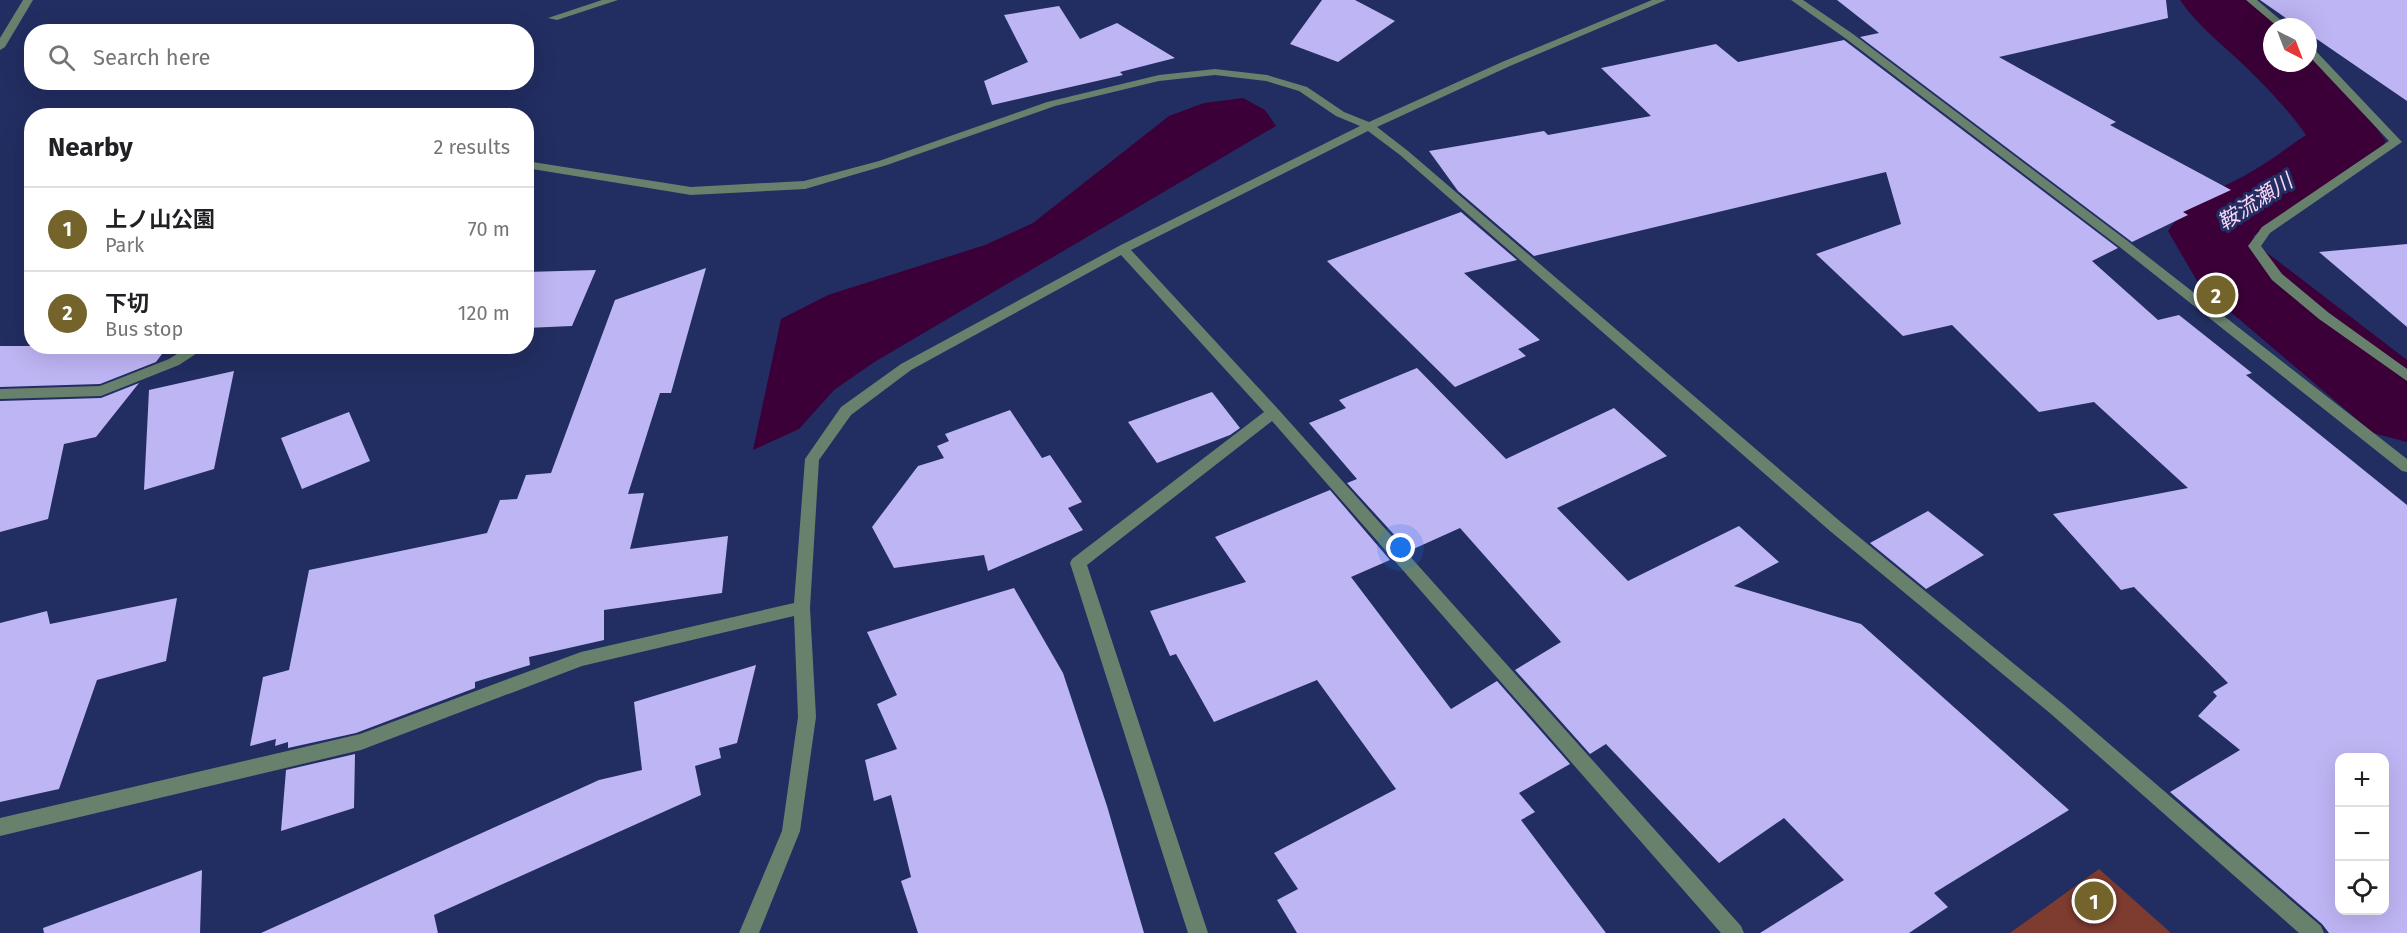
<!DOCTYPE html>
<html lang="en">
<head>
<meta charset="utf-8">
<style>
  body { margin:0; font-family:"Fira Sans","Noto Sans JP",sans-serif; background:#f6f6f6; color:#202124 }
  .controls { position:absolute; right:18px; bottom:18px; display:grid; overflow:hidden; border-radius:12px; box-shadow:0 6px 24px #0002 }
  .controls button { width:54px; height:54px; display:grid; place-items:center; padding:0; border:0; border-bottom:2px solid #e0e0e0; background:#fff; color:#202124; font:30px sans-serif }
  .compass { position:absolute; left:2263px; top:18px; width:54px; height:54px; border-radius:50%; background:#fff; box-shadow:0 6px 24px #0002; rotate:138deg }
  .you { position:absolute; left:1401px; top:548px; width:21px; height:21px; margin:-15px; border:4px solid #fff; border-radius:50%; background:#1a73e8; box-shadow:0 0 0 9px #1a73e833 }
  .badge { display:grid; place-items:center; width:39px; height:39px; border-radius:50%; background:#74632b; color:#fff; font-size:20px; font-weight:700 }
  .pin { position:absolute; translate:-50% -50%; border:3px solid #fff; box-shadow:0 2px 6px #0006 }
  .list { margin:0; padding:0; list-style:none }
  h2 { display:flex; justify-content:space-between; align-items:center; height:78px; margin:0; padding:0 24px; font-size:26px }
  h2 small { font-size:20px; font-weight:400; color:#757577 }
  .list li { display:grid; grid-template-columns:39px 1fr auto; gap:18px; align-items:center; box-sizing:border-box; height:84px; padding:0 24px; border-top:2px solid #e0e0e0 }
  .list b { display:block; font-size:22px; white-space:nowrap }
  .list p { margin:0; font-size:20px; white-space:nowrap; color:#757577 }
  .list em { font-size:20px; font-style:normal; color:#757577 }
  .icon { flex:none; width:33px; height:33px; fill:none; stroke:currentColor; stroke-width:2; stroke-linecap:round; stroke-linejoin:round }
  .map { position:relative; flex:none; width:2407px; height:933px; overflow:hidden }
  .search { position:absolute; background:#fff; box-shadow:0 6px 24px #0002; left:24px; top:24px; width:510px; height:66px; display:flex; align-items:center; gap:15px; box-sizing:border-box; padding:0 21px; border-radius:24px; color:#757577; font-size:22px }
  .panel { position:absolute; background:#fff; box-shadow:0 6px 24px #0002; left:24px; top:108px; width:510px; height:246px; border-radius:24px }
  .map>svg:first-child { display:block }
  .green { fill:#7e3b30 }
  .water { fill:#3a0037 }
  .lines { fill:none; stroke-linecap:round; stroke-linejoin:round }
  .river { fill:#3a0037; fill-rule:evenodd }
  .building { fill:#beb5f4; fill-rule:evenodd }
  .minor { fill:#68816d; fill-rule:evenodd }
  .labels { text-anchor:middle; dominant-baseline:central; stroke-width:6; stroke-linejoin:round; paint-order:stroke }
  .water-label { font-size:21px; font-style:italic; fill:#fbd7f5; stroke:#222d61 }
</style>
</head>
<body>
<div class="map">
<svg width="2407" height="933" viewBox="0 0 2407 933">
  <rect width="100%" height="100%" fill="#222d61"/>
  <!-- green -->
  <path class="green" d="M 2099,869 L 2171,933 L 2010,933 Z"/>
  <!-- water -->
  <path class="water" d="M 1243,98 L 1265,110 L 1276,126 L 876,361 L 834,390 L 799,429 L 753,450 L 781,319 L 828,295 L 985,245 L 1033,223 L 1169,116 L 1204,103 Z"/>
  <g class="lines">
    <!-- river -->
    <path class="river" d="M 2180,0 L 2252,0 L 2282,27 L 2272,27 L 2272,63 L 2308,63 L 2308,51 L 2343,83 L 2386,141 L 2375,157 L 2308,205 L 2253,236 L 2262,249 L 2407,360 L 2407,442 L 2373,433 L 2200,286 L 2168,231 C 2190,198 2218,191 2251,172 C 2270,161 2288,147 2306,135 C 2290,112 2271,92 2251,72 C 2228,49 2199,28 2180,0 Z"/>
  </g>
  <!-- building -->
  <path class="building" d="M 1322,0 L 1355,0 L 1395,21 L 1338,62 L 1290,44 Z
    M 1837,0 L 2166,0 L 2168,18 L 1999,57 L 2116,122 L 2110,125 L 2231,190 L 2183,212 L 2188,215 L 2132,242 L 1860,37 L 1879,33 Z
    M 2260,0 L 2407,0 L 2407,101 L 2308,33 L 2308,27 L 2299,27 Z
    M 1059,6 L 1080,39 L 1117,23 L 1175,58 L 1120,72 L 1123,75 L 992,105 L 984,81 L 1028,62 L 1004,15 Z
    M 1844,40 L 2118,248 L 2092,261 L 2158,320 L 2179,315 L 2252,373 L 2246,375 L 2407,505 L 2407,933 L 2329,933 L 2322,924 L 2170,792 L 2240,750 L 2198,716 L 2217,696 L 2213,692 L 2228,683 L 2134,587 L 2121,590 L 2053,514 L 2188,488 L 2094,402 L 2039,412 L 1952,325 L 1903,336 L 1816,254 L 1901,224 L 1886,172 L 1534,256 L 1458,191 L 1429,151 L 1544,131 L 1548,135 L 1651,116 L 1601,68 L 1716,44 L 1738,62 ZM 2340,758 L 2385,758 L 2385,910 L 2340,910 Z
    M 1461,212 L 1517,260 L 1464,273 L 1540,340 L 1518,349 L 1526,356 L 1455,387 L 1327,261 Z
    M 2407,244 L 2407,327 L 2319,252 Z
    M 706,268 L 671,393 L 660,393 L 628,494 L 644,493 L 630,549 L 728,536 L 722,593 L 604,610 L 604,640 L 529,657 L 530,665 L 475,682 L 475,688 L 356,733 L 288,748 L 288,742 L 275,746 L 276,739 L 250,746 L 263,677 L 289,670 L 309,570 L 487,533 L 500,500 L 517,499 L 526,475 L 551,473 L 615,300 Z
    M 596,270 L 572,326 L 526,328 L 526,272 Z
    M 0,346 L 168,346 L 156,362 L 100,384 L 0,387 Z
    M 1417,368 L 1506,459 L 1614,408 L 1667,456 L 1557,508 L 1628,581 L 1739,526 L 1779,562 L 1734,586 L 1861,624 L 2069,810 L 1934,893 L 1948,907 L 1909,933 L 1760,933 L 1844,880 L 1784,818 L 1719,863 L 1606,744 L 1590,754 L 1515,670 L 1561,642 L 1460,528 L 1409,551 L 1347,483 L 1357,479 L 1309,423 L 1346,408 L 1339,400 Z
    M 234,371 L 214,469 L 144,490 L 149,390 Z
    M 139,383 L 96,437 L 64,444 L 48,519 L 0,532 L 0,401 L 101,398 Z
    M 1212,392 L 1240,428 L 1230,435 L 1157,463 L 1128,422 Z
    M 1010,410 L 1042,458 L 1050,455 L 1082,502 L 1068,508 L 1083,530 L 988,571 L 984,555 L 894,568 L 872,527 L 918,466 L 944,458 L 937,446 L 949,441 L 945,434 Z
    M 349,412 L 370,461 L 302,489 L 281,438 Z
    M 1330,490 L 1390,560 L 1351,577 L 1451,709 L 1497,681 L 1570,764 L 1519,793 L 1535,812 L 1521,820 L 1606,933 L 1297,933 L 1277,900 L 1298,889 L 1274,853 L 1396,789 L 1317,680 L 1214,722 L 1176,654 L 1170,656 L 1150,611 L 1246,582 L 1215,537 Z
    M 1928,511 L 1984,555 L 1926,589 L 1870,543 Z
    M 1014,588 L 1063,673 L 1107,806 L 1144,933 L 918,933 L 901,881 L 911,877 L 891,795 L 874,801 L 865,760 L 897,749 L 877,704 L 897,695 L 867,632 Z
    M 177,598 L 166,661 L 97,680 L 59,789 L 0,802 L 0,623 L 47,611 L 50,624 Z
    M 756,665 L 737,743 L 719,748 L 721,758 L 695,766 L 701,795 L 434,915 L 438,933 L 261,933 L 599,780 L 642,770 L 634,702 Z
    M 355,754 L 354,808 L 281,831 L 286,770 Z
    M 202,870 L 200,933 L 44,933 L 43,928 Z"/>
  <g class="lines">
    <!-- minor -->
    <path class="minor" d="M 23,0 L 33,0 L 5,47 L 0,50 L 0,38 Z
      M 602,0 L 618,0 L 557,20 L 548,18 Z
      M 1652,0 L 1666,0 L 1510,66 L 1377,127 L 1408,151 L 1842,523 L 2063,704 L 2321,926 L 2324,933 L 2299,933 L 2051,714 L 1830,531 L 1400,155 L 1368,131 L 1131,250 L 1278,409 L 1741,926 L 1744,933 L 1721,933 L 1272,421 L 1087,565 L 1208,933 L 1188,933 L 1070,563 L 1072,559 L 1264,412 L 1121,255 L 911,370 L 851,415 L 819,460 L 810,608 L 816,717 L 800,831 L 759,933 L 739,933 L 782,831 L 798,717 L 794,616 L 582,666 L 361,750 L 0,836 L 0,818 L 360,734 L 581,652 L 794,603 L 805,459 L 841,407 L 901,364 L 1119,246 L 1360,126 L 1336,116 L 1299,91 L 1266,81 L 1215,75 L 1159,81 L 1055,106 L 887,165 L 805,189 L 691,195 L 526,168 L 526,161 L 691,187 L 804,181 L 879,161 L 1047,102 L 1159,75 L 1215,69 L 1267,75 L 1307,87 L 1344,112 L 1369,122 L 1502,62 Z
      M 1791,0 L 1803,0 L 1853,34 L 2129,242 L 2407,459 L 2407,472 L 2402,471 L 2121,248 L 1845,38 Z
      M 2246,0 L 2257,0 L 2289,27 L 2278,27 Z
      M 2308,46 L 2312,47 L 2402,142 L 2270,233 L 2261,246 L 2282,274 L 2329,313 L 2407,369 L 2407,381 L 2319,319 L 2272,280 L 2248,246 L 2262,227 L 2389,141 L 2308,55 Z
      M 190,346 L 208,346 L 179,365 L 101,396 L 0,399 L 0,389 L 100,386 L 169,359 Z"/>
  </g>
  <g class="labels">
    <!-- water labels -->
    <g class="water-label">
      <text transform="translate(2255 202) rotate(-33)">鞍流瀬川</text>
    </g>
  </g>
</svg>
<div class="controls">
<button>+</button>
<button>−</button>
<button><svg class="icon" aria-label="locate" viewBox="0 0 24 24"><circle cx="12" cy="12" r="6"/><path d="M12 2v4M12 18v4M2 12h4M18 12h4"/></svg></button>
</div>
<svg class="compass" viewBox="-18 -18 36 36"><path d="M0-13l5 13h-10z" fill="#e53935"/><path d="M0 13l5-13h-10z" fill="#757577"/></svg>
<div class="you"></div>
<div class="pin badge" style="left:2094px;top:901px">1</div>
<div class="pin badge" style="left:2216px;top:295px">2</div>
<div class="search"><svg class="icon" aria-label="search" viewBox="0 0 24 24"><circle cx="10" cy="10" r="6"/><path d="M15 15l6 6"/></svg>Search here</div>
<section class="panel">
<h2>Nearby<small>2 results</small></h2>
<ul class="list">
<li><span class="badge">1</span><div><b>上ノ山公園</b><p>Park</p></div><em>70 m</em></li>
<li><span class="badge">2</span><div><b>下切</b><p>Bus stop</p></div><em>120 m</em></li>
</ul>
</section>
</div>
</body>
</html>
